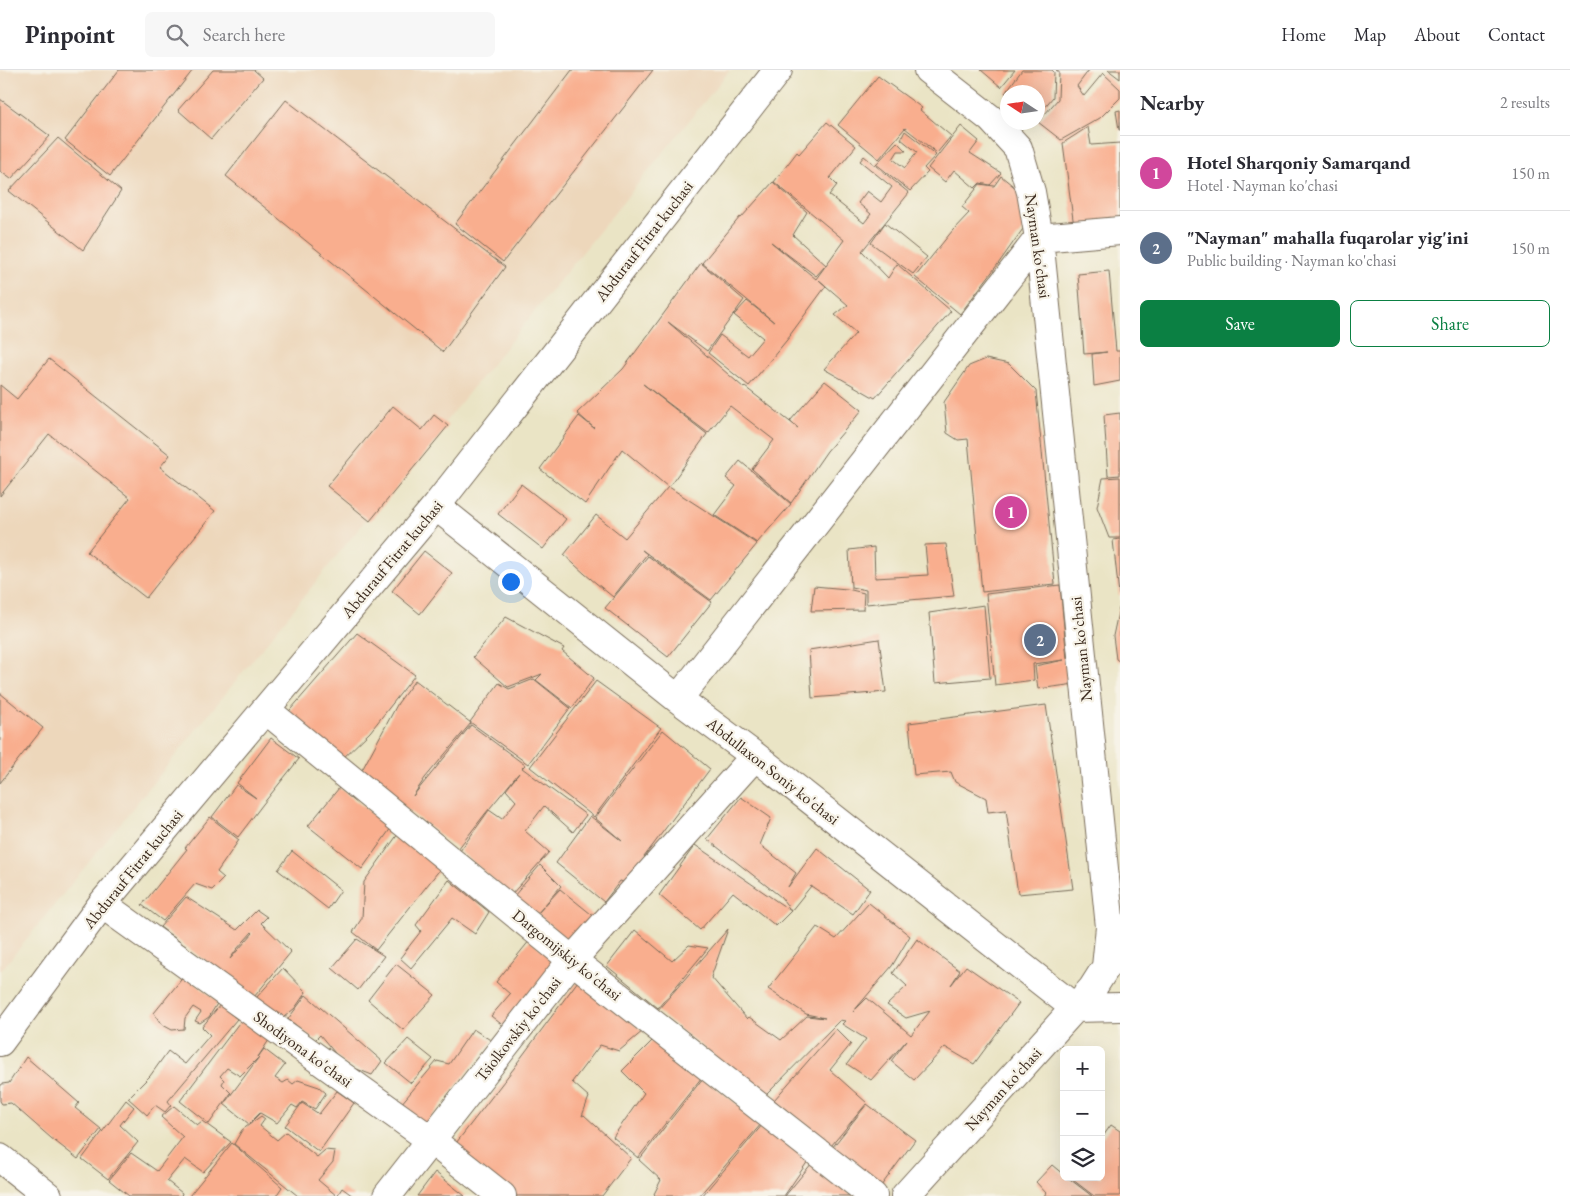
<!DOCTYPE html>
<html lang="en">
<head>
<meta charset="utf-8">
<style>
  body { margin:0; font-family:"EB Garamond",serif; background:#f7f7f7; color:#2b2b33 }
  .controls { position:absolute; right:15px; bottom:15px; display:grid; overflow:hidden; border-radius:8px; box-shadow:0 5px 20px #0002 }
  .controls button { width:45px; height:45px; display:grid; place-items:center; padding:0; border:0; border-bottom:1px solid #e1e1e2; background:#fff; color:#2b2b33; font:25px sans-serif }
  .compass { position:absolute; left:1000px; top:15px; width:45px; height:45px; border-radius:50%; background:#fff; box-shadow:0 5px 20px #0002; rotate:282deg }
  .you { position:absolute; left:510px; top:511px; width:18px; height:18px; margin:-12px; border:4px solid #fff; border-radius:50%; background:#1a73e8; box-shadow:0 0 0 8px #1a73e833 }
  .badge { display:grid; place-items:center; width:32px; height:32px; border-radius:50%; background:#0b8043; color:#fff; font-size:16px; font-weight:700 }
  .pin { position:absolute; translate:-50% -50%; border:2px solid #fff; box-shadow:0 1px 5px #0006 }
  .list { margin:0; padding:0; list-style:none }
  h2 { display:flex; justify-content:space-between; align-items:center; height:65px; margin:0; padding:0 20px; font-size:21px }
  h2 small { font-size:16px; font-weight:400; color:#7c7c81 }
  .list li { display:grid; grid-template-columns:32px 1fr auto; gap:15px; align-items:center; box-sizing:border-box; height:75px; padding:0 20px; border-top:1px solid #e1e1e2 }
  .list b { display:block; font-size:19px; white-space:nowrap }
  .list p { margin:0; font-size:16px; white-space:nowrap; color:#7c7c81 }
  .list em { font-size:16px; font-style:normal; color:#7c7c81 }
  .actions { display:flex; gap:10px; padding:15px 20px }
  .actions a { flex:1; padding:11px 0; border:1px solid #0b8043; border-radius:8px; text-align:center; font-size:18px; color:#0b8043 }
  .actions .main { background:#0b8043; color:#fff }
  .icon { flex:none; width:28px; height:28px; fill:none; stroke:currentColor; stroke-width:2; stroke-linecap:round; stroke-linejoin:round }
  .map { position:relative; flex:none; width:1120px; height:1126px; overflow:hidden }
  header { display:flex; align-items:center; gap:30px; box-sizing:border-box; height:70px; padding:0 25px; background:#fff; border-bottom:1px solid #e1e1e2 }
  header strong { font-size:24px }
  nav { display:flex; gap:28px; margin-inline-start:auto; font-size:18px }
  .search { width:350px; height:45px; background:#f7f7f7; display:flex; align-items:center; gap:12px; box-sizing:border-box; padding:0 18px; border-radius:8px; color:#7c7c81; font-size:19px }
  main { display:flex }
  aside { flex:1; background:#fff }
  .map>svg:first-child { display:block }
  .built { fill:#edd7bb }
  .building { fill:#f9ae8e; fill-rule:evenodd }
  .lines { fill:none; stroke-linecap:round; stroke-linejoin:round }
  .minor-casing { stroke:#786b58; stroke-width:30 }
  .minor { stroke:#fff; stroke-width:28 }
  .labels { text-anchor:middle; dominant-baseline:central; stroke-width:4.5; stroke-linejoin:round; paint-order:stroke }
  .street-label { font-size:16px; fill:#3b2a1e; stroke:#f7f3e8 }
</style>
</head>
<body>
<header>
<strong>Pinpoint</strong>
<div class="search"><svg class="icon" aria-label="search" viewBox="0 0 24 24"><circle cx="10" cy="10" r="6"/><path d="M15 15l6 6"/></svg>Search here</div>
<nav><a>Home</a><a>Map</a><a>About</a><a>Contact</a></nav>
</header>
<main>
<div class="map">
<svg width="1120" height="1126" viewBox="0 0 1120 1126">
  <rect width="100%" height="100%" fill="#f7f3e8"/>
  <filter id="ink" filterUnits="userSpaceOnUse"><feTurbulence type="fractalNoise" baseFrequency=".02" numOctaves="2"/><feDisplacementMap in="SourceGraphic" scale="10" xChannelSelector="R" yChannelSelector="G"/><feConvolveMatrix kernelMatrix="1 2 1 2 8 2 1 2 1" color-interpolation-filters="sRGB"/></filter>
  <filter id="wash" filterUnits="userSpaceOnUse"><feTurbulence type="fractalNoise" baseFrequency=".0096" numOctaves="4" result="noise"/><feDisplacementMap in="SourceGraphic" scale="20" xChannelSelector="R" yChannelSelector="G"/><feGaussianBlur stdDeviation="1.12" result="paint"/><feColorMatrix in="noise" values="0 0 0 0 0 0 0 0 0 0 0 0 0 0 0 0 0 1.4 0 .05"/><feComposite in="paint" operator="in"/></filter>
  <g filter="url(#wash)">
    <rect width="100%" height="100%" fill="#eae4c5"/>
    <!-- built -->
    <path class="built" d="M 0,0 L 730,0 L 0,902 Z"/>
    <g id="blocks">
      <!-- building -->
      <path class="building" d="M 119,0 L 193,0 L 110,106 L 65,70 Z
        M 213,0 L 254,0 L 263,8 L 211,69 L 178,40 Z
        M 572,0 L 653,0 L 503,192 L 455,154 Z
        M 981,0 L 1015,0 L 1001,17 Z
        M 1022,0 L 1052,0 L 1054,2 L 1053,27 L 1038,45 L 1038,22 L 1008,22 L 1008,25 L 1005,23 Z
        M 1056,0 L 1089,0 L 1077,16 L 1084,26 L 1103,3 L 1120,19 L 1120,28 L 1100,48 L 1061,70 L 1038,52 L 1058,29 L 1059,2 Z
        M 1108,0 L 1120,0 L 1120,9 L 1111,2 Z
        M 878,6 L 922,38 L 920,40 L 951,66 L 937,83 L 905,58 L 879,89 L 838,55 Z
        M 0,29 L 50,66 L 11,109 L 0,101 Z
        M 286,30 L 505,197 L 443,282 L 226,106 Z
        M 1120,40 L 1120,60 L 1119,60 L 1116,41 Z
        M 827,52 L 856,76 L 830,108 L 837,115 L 829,125 L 864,153 L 871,144 L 858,133 L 867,121 L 881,132 L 892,117 L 860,91 L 864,86 L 909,123 L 862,181 L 888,208 L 897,194 L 951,241 L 875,328 L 824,299 L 856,263 L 835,245 L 848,235 L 819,210 L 826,216 L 790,265 L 791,265 L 749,316 L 708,283 L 720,265 L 748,286 L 763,268 L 734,245 L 747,231 L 774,252 L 702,193 L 740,147 L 741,148 L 773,112 L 807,142 L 793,165 L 826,195 L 816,206 L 771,172 L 816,209 L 844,170 L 774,112 L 797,82 L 799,84 Z
        M 961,56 L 979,71 L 970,83 L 1001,103 L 990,115 L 980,113 L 975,118 L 954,100 L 945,112 L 928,98 Z
        M 1088,57 L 1091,75 L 1120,73 L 1120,154 L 1074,157 L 1063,73 Z
        M 905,61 L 936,85 L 924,98 L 928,102 L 910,121 L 876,94 L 897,72 L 906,81 L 898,81 L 893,89 L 905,98 L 917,82 L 901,69 Z
        M 58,68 L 121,121 L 83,180 L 9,121 Z
        M 1001,106 L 1029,129 L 1030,149 L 998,194 L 960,244 L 915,207 L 953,160 L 969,143 L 962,137 L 980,114 L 994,116 Z
        M 885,153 L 927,187 L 913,204 L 871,173 Z
        M 701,193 L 744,230 L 707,281 L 668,252 L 744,318 L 745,317 L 798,358 L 790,351 L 825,311 L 862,340 L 827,381 L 791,433 L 752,399 L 774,370 L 730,336 L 708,363 L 643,314 L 707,364 L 669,417 L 757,474 L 711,530 L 642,480 L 647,484 L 613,527 L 585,504 L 564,485 L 596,445 L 625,468 L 668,417 L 622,379 L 585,434 L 540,399 L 579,346 L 594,358 L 577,343 L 623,299 Z
        M 1109,201 L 1116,281 L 1120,281 L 1120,311 L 1094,316 L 1092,284 L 1107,282 L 1084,284 L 1078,204 Z
        M 49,289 L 170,385 L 160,397 L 215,441 L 146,528 L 87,482 L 130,428 L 49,364 L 0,426 L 0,315 L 17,329 Z
        M 986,289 L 1009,294 L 1036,321 L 1055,514 L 982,522 L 968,369 L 958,370 L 947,363 L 944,332 L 969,296 Z
        M 393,336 L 422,360 L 434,345 L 448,356 L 370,451 L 327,416 Z
        M 1120,343 L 1120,405 L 1108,406 L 1104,345 Z
        M 740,391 L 791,434 L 757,473 L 714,445 L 736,416 L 726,408 Z
        M 1120,407 L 1120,468 L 1109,468 L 1097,437 L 1103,408 Z
        M 521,414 L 566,449 L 543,479 L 498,444 Z
        M 1120,469 L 1120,525 L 1119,525 L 1113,470 Z
        M 946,474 L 954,526 L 866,534 L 866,520 L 851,517 L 849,480 L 874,477 L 875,508 L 928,505 L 925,475 Z
        M 424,481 L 452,503 L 420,544 L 392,521 Z
        M 648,486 L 712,532 L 668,587 L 605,538 Z
        M 1060,515 L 1067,589 L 1073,591 L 1075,614 L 1038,619 L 1035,596 L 1064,590 L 1033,594 L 1034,610 L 995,615 L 986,524 Z
        M 814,516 L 847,519 L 864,523 L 863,540 L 811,541 Z
        M 984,535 L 990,608 L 935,613 L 929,543 Z
        M 1119,538 L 1120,538 L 1120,592 L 1116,589 L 1113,566 Z
        M 506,547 L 564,578 L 562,581 L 594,608 L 572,638 L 536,610 L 542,604 L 508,617 L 473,587 Z
        M 357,563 L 415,605 L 370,662 L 339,692 L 284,647 Z
        M 879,569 L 886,622 L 812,628 L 809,580 Z
        M 534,609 L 570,638 L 528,694 L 470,652 L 499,613 L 509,619 Z
        M 415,610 L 471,653 L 425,708 L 413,726 L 471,655 L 525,695 L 522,698 L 586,745 L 573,762 L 544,736 L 525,761 L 549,782 L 511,825 L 460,781 L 489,740 L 502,749 L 516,731 L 506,720 L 519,703 L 485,744 L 458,779 L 404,737 L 362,700 L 398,633 Z
        M 596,611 L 661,658 L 594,747 L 530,697 Z
        M 0,623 L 43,658 L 0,713 Z
        M 1046,635 L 1073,819 L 1018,824 L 1006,740 L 988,742 L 986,728 L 955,712 L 951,702 L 914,705 L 909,653 Z
        M 663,660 L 710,699 L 644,787 L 645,788 L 628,813 L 620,811 L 604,832 L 556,793 L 590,746 L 622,771 L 595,748 Z
        M 271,668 L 299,689 L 263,734 L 238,767 L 212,747 L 236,715 L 256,728 L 237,713 Z
        M 339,718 L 391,758 L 362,799 L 308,756 Z
        M 741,727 L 771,748 L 760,775 L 796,803 L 788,817 L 817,778 L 870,820 L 853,844 L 811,816 L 791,841 L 776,856 L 733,822 L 700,860 L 659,825 L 695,775 L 791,841 L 781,827 L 707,769 Z
        M 210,747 L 239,770 L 217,802 L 224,808 L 212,820 L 195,814 L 163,851 L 142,835 L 187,779 L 185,778 Z
        M 398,764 L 441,798 L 376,880 L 353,862 L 362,848 L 364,812 Z
        M 292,781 L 341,820 L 328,839 L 278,800 Z
        M 540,795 L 561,816 L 537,844 L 514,826 Z
        M 449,810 L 489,842 L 475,864 L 452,848 L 411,898 L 400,888 L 421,861 L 416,855 Z
        M 560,819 L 596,848 L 573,875 L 537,844 Z
        M 186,827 L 237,860 L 257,840 L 267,847 L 261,853 L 291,882 L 254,927 L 160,857 ZM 252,862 L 253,863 L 230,889 L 237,879 Z
        M 869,833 L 910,866 L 892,896 L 853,942 L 867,928 L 911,965 L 930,941 L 906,948 L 887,935 L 907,916 L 893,903 L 917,869 L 960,901 L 951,915 L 966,896 L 1019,933 L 974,994 L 945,977 L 914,1010 L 891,991 L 907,970 L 871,1010 L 847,994 L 866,969 L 842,954 L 845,951 L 840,950 L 765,1026 L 657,941 L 728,859 L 711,907 L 747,949 L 749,947 L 781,970 L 807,946 L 825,948 L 806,944 L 768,919 L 817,857 L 836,869 Z
        M 635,860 L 672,891 L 689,875 L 708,878 L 658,938 L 607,896 Z
        M 357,869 L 384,886 L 358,920 L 332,898 Z
        M 530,870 L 557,892 L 505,957 L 491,946 L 510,924 L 496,912 Z
        M 396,894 L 435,925 L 403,960 L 368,930 Z
        M 283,898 L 306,922 L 295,938 L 284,947 L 256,928 Z
        M 185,905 L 218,932 L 209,947 L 200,953 L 195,951 L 201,942 L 193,937 L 185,948 L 184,959 L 172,960 L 161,954 L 154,943 Z
        M 578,911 L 643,961 L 619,981 L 600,975 L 572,1012 L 589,1027 L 582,1046 L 584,1045 L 631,1088 L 602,1126 L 511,1126 L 453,1077 L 518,993 L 517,993 Z
        M 306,925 L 382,991 L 372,1005 L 344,994 L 320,965 L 315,970 L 288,949 Z
        M 220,935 L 237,949 L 168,1031 L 171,1035 L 165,1042 L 155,1035 L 147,1045 L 128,1028 L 150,1006 L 168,981 L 185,994 L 210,965 L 202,957 Z
        M 242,949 L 269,970 L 258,987 L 264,979 L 285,995 L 275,1008 L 283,1013 L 288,1010 L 293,1014 L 298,1010 L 319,1017 L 326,1023 L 315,1039 L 302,1032 L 297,1038 L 292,1035 L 277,1053 L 260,1043 L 249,1054 L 224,1034 L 259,987 L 240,1006 L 227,998 L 220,1006 L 224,1010 L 222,1014 L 231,1023 L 209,1054 L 180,1031 Z
        M 473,959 L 492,971 L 425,1055 L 401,1034 L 437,991 L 449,994 Z
        M 836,959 L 851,974 L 830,1000 L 867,1033 L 831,1076 L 774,1030 Z
        M 408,969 L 433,989 L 411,1013 L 386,993 Z
        M 654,969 L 702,1007 L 638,1088 L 613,1067 L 644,1023 L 622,1001 Z
        M 26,987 L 79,1033 L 75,1038 L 101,1059 L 78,1089 L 51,1068 L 11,1033 L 2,1034 L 0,1031 L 0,1017 L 2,1014 L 9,1013 Z
        M 703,1008 L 762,1053 L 699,1126 L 656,1126 L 654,1124 L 661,1110 L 639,1090 Z
        M 337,1021 L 354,1033 L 319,1082 L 285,1056 L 302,1033 L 319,1044 Z
        M 126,1030 L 134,1037 L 120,1055 L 138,1072 L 108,1109 L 82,1089 Z
        M 867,1034 L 915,1070 L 881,1116 L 832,1078 Z
        M 174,1036 L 197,1055 L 202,1051 L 231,1072 L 203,1102 L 185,1089 L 167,1111 L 182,1123 L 181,1126 L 129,1126 L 109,1110 L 131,1083 L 157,1101 L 183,1067 L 161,1047 Z
        M 261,1046 L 265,1049 L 260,1056 L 277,1070 L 286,1062 L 317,1087 L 325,1080 L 335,1081 L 333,1092 L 318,1110 L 337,1126 L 342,1118 L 353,1126 L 298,1126 L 234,1074 L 242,1060 Z
        M 763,1054 L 808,1091 L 784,1126 L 702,1126 Z
        M 1111,1055 L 1120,1061 L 1120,1126 L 1094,1126 L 1073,1110 L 1075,1107 L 1101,1107 L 1101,1069 Z
        M 232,1073 L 282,1117 L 276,1126 L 189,1126 Z
        M 812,1093 L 852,1126 L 785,1126 Z
        M 1052,1095 L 1064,1105 L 1064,1107 L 1067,1107 L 1092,1126 L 1044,1126 L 1046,1123 L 1036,1112 Z
        M 435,1102 L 465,1126 L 417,1126 Z"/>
    </g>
  </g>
  <g filter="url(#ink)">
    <use href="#blocks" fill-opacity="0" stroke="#786b58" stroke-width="1"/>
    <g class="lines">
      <!-- minor casing -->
      <g class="minor-casing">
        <path id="minor" d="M 1039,168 L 1120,161
          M 436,436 L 678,629 L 755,686 L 1075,938 L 1120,937
          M 678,629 L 1039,168
          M 266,640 L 572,890 L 873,1126
          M 102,834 L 431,1070 L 502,1126
          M 0,972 L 102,834 L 436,436 L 778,0
          M 0,1088 L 48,1126
          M 387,1126 L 572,890 L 755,686
          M 905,1126 L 1092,919 L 1106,897 L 1110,857 L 1039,168 L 1031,122 L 1018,78 L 991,49 L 928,0"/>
      </g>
      <!-- minor -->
      <use href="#minor" class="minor"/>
    </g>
  </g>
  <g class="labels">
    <!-- street labels -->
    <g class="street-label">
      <text transform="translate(644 171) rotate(-52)">Abdurauf Fitrat kuchasi</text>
      <text transform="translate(1038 176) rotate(82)">Nayman ko'chasi</text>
      <text transform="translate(392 489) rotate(-50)">Abdurauf Fitrat kuchasi</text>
      <text transform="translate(1081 579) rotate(-96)">Nayman ko'chasi</text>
      <text transform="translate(773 701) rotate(38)">Abdullaxon Soniy ko'chasi</text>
      <text transform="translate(133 799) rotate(-51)">Abdurauf Fitrat kuchasi</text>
      <text transform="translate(567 885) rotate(39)">Dargomijskiy ko'chasi</text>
      <text transform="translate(518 959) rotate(-52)">Tsiolkovskiy ko'chasi</text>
      <text transform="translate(303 979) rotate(36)">Shodiyona ko'chasi</text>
      <text transform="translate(1003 1019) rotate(-48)">Nayman ko'chasi</text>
    </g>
  </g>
</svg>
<div class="controls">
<button>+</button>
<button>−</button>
<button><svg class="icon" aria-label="layers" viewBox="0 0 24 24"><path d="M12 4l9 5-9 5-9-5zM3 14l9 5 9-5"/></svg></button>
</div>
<svg class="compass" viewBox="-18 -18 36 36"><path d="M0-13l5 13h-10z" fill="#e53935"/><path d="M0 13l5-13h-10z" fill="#7c7c81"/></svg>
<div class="you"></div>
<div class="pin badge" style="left:1011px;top:442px;background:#d1479c">1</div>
<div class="pin badge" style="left:1040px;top:570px;background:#5c6f8a">2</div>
</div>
<aside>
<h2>Nearby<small>2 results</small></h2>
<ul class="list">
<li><span class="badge" style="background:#d1479c">1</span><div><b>Hotel Sharqoniy Samarqand</b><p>Hotel · Nayman ko'chasi</p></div><em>150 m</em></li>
<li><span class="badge" style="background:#5c6f8a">2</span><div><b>&quot;Nayman&quot; mahalla fuqarolar yig'ini</b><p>Public building · Nayman ko'chasi</p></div><em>150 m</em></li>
</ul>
<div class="actions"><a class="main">Save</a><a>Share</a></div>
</aside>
</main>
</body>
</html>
